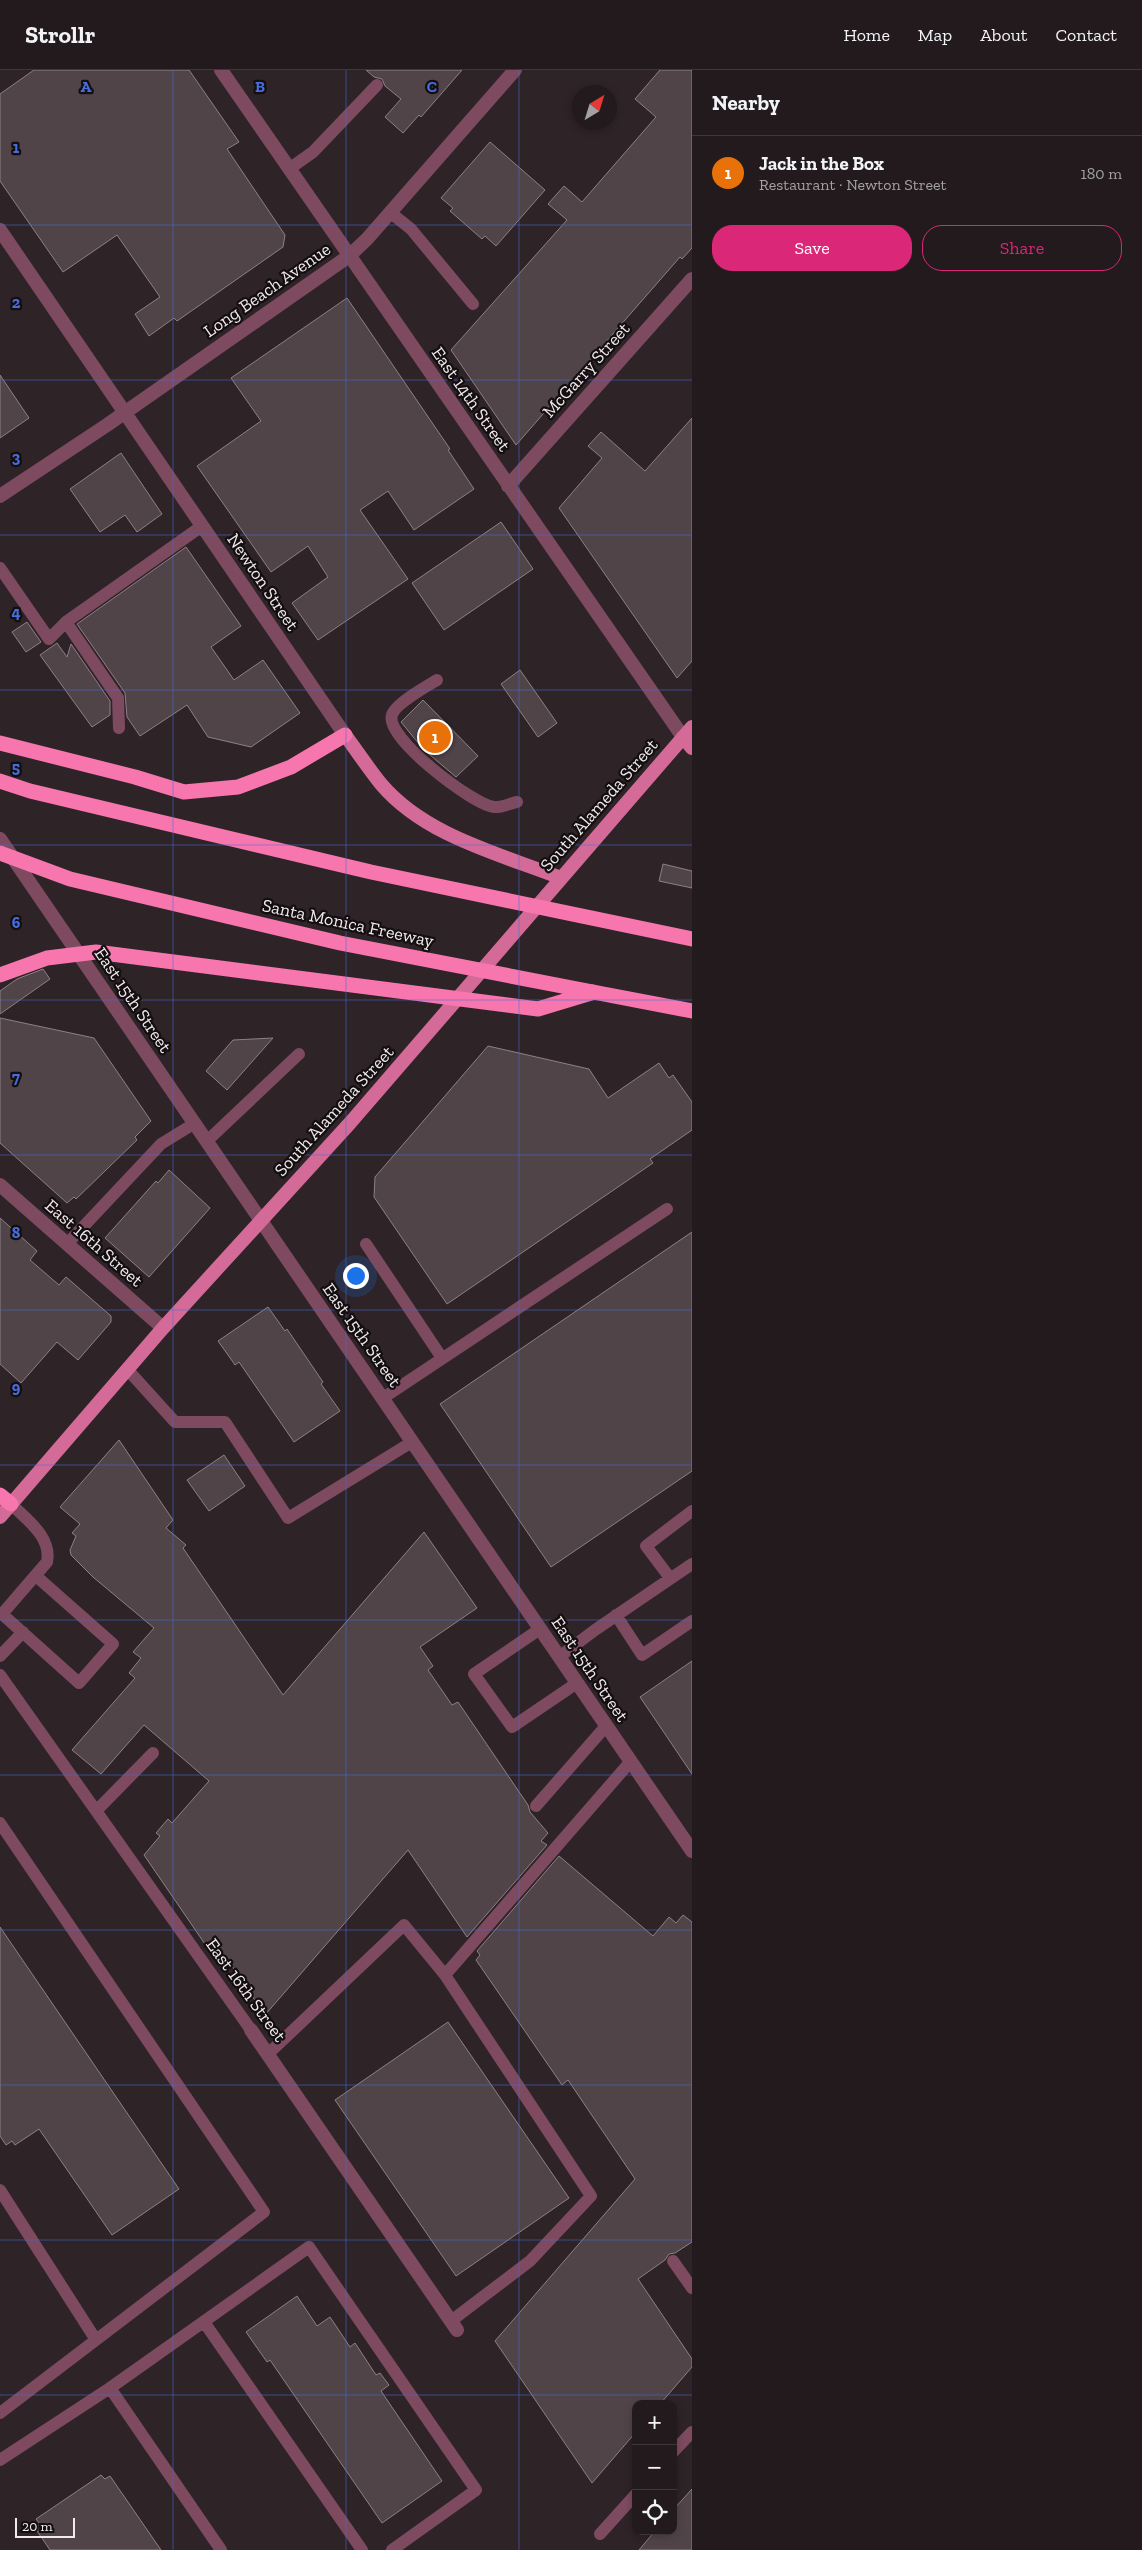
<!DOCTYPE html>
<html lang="en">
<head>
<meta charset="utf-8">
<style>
  body { margin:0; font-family:"Zilla Slab",serif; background:#2a2326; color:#f1f3f6 }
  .controls { position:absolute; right:15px; bottom:15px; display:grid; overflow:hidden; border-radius:10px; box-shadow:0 2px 8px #0003 }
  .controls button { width:45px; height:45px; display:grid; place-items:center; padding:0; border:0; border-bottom:1px solid #3f383b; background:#221a1d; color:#f1f3f6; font:25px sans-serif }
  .compass { position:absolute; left:572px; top:15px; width:45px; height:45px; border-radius:50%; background:#221a1d; box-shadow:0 2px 8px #0003; rotate:38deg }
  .scale { position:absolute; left:15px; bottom:12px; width:60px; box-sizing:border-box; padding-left:5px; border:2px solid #f1e9ec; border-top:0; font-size:14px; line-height:18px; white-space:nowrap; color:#f1e9ec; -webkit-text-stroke:4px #130e10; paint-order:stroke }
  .you { position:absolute; left:355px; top:1205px; width:18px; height:18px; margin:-12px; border:4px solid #fff; border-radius:50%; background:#1a73e8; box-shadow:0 0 0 8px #1a73e833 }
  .badge { display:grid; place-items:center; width:32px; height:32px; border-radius:50%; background:#db2777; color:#fff; font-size:16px; font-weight:700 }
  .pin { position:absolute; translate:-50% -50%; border:2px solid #fff; box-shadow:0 1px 5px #0006 }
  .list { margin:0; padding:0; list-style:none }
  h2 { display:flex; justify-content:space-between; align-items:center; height:65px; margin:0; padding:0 20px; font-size:21px }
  h2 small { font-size:16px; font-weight:400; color:#a2a1a4 }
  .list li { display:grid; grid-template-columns:32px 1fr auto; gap:15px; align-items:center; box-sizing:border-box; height:75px; padding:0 20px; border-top:1px solid #3f383b }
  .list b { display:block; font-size:19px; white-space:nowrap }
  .list p { margin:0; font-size:16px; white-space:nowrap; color:#a2a1a4 }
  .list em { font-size:16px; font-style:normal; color:#a2a1a4 }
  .actions { display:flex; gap:10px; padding:15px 20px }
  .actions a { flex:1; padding:11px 0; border:1px solid #db2777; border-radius:20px; text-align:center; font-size:18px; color:#db2777 }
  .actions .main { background:#db2777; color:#fff }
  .icon { flex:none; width:28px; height:28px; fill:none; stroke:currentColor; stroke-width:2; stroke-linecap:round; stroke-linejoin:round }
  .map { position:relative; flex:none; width:692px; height:2480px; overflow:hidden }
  header { display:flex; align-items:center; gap:30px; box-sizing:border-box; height:70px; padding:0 25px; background:#221a1d; border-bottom:1px solid #3f383b }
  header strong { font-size:24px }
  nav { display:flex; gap:28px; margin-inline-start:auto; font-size:18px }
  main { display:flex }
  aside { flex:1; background:#221a1d }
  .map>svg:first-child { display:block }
  .building { fill:#504449; stroke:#8e8185 }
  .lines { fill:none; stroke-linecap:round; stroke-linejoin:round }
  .service { stroke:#7e4a5f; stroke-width:12 }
  .minor { stroke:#7e4a5f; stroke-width:14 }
  .tertiary { stroke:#7e4a5f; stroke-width:14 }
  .primary { stroke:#d46a98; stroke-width:14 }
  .motorway { stroke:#f776ae; stroke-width:15 }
  .motorway-bridge { stroke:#f776ae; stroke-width:15 }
  .grid { fill:none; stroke:#476ddc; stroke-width:1; stroke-opacity:0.55 }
  .labels { text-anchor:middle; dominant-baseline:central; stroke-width:4.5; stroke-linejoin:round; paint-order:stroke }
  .street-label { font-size:18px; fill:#f1e9ec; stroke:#130e10 }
  .grid-label { font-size:16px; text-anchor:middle; font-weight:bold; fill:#476ddc; stroke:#130e10; stroke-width:4.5; stroke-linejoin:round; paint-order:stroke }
</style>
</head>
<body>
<header>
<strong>Strollr</strong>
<nav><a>Home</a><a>Map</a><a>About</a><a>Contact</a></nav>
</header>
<main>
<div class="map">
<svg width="692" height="2480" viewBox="0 0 692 2480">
  <rect width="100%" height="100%" fill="#2e2327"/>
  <!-- building -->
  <path class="building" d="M 34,0 L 189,0 L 239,72 L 227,79 L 285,165 L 283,177 L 177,251 L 174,248 L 149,266 L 135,244 L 160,227 L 117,165 L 63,202 L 0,111 L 0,24 Z
    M 366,0 L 462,0 L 421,47 L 419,45 L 403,63 L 385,47 L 401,29 L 385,16 L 382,9 L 374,7 Z
    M 660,0 L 692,0 L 692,178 L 682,189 L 680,187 L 516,375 L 451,280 L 567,150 L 548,134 L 564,116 L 582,132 L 656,47 L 635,29 Z
    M 490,72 L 545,120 L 496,176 L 485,166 L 482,169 L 450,141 L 453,138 L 441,128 Z
    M 347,228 L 450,379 L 448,380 L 474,419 L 414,460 L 388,421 L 360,440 L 408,509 L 318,570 L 292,533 L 328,507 L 308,476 L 271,502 L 197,396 L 261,351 L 231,308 Z
    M 0,305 L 29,348 L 0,368 Z
    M 692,348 L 692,591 L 677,608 L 559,438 L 602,388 L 588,376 L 601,362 L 645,401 Z
    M 121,383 L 162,444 L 137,462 L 125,445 L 100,462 L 70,419 Z
    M 501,452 L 533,499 L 444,560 L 412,513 Z
    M 186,477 L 241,556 L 211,577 L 234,610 L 263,590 L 300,643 L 251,677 L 208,667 L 187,635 L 140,666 L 127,647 L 125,623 L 77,554 Z
    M 27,552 L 41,572 L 26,582 L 12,562 Z
    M 57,573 L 67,587 L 71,574 L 110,631 L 110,645 L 92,657 L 40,585 Z
    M 520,600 L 557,653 L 538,667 L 501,614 Z
    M 423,630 L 478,686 L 456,707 L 423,679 L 401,652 Z
    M 663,794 L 692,801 L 692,818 L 659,811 Z
    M 43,899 L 50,909 L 0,944 L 0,921 L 17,909 Z
    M 0,948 L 94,968 L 151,1051 L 135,1067 L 137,1070 L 76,1129 L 74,1127 L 67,1133 L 0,1073 Z
    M 273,968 L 227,1020 L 206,1001 L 233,970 Z
    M 488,976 L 589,999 L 608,1028 L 659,993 L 669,1008 L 673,1005 L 692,1032 L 692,1060 L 650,1089 L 653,1093 L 447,1234 L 374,1127 L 375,1107 Z
    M 169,1100 L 210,1138 L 149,1207 L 105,1168 L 156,1111 L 158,1113 Z
    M 0,1148 L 37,1181 L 30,1190 L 59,1215 L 66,1207 L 111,1246 L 111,1252 L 78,1290 L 57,1272 L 21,1313 L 0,1294 Z
    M 692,1162 L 692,1401 L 551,1497 L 440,1334 Z
    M 268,1237 L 285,1261 L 287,1259 L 323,1312 L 321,1314 L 340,1341 L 294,1372 L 239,1292 L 235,1295 L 233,1292 L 218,1271 Z
    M 119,1370 L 173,1450 L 166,1458 L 186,1475 L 183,1478 L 283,1625 L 424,1462 L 477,1538 L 420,1577 L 433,1596 L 428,1600 L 452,1635 L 458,1632 L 528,1735 L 530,1742 L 548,1763 L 541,1771 L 547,1775 L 467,1867 L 408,1780 L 265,1945 L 227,1889 L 220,1896 L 144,1785 L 160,1766 L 156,1763 L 168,1749 L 172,1753 L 209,1711 L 144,1655 L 101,1704 L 72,1680 L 135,1608 L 129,1603 L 141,1588 L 133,1582 L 154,1558 L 93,1507 L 71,1485 L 70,1480 L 76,1466 L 72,1463 L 80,1454 L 60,1437 Z
    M 224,1385 L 245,1416 L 209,1441 L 187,1410 Z
    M 692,1591 L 692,1704 L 640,1627 Z
    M 559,1786 L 653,1866 L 669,1847 L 676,1853 L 683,1845 L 692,1852 L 692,2172 L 675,2183 L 669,2184 L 665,2190 L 638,2209 L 692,2289 L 692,2297 L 660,2334 L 636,2334 L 636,2362 L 592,2413 L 495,2271 L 635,2109 L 568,2010 L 562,2015 L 476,1890 L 480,1885 L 477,1881 Z
    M 0,1857 L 179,2119 L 112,2165 L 39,2059 L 15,2075 L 12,2071 L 6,2075 L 0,2066 Z
    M 448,1952 L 569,2128 L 456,2206 L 335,2030 Z
    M 297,2226 L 317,2256 L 330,2247 L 350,2277 L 355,2273 L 376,2305 L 380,2303 L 389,2315 L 381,2321 L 442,2411 L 382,2453 L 270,2290 L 267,2292 L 246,2262 Z
    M 101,2405 L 105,2409 L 110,2406 L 161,2480 L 50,2480 L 35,2458 L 40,2454 L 36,2449 Z
    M 692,2419 L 692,2480 L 639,2480 L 655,2461 L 673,2461 L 673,2440 Z"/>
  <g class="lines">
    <!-- service -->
    <path class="service" d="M 289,99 L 313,82 L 377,15
      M 391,143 L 411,159 L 473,234
      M 0,498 L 49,569 L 66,552 L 202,456
      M 66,552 L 118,628 L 119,658
      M 437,610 C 427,616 395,634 392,645 C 384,667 473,735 494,737 C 501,738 511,733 517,732
      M 207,1071 L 299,984
      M 67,1174 L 161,1074 L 195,1053
      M 366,1174 L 442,1288
      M 127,1299 L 175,1352 L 225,1352 L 288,1448 L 412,1372
      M 383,1328 L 667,1139
      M 11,1434 C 27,1450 52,1467 47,1492 L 2,1544 L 79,1613 L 113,1574 L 36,1506
      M 670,1508 L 646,1476 L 692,1441
      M 616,1545 L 642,1585 L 692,1551
      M 540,1559 L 474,1604 L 512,1657 L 577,1613
      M 0,1586 L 23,1562
      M 559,1587 L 595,1560 L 692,1494
      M 0,1605 L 251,1960
      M 536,1736 L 606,1656
      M 96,1741 L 153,1683
      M 0,1753 L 264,2142 L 0,2343
      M 445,1905 L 631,1691
      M 268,1984 L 404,1855 L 445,1905 L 591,2126 L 530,2191 L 451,2251
      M 0,2120 L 96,2270
      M 673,2191 L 692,2218
      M 204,2252 L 362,2480
      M 110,2318 L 309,2177 L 476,2420 L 392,2480
      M 673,2382 L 692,2362
      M 0,2390 L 110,2318 L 221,2480
      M 600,2464 L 636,2424"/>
    <!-- minor -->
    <path class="minor" d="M 221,0 L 683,667
      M 0,160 L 345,665
      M 508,416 L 692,209
      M 251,1960 L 457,2260"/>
    <!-- tertiary -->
    <path class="tertiary" d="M 0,426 L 107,355 L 349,186 L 367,169 L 515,0
      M 0,769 L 692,1781
      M 0,1115 L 163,1258"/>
    <!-- primary -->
    <path class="primary" d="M 345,665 C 357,681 368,698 381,714 C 425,766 500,784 561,808
      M 683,667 L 692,678
      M 0,1447 L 163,1258 L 350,1053 L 692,657"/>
    <!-- motorway -->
    <path class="motorway" d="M 0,673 L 135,707 L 184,722 L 238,717 L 291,697 L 345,665
      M 593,922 L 692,941
      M 0,1425 L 11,1434"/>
    <!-- motorway-bridge -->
    <path class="motorway-bridge" d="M 0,711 L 30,721 L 371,802 L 692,869
      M 0,783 L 70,809 L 340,873 L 593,922
      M 0,905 L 47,888 L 96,882 L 538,939 L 591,923"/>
  </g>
  <!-- grid -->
  <path class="grid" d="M 173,0 L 173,2480M 346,0 L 346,2480M 519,0 L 519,2480M 0,155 L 692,155M 0,310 L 692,310M 0,465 L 692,465M 0,620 L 692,620M 0,775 L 692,775M 0,930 L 692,930M 0,1085 L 692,1085M 0,1240 L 692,1240M 0,1395 L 692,1395M 0,1550 L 692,1550M 0,1705 L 692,1705M 0,1860 L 692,1860M 0,2015 L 692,2015M 0,2170 L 692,2170M 0,2325 L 692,2325"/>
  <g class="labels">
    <!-- street labels -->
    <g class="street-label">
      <text transform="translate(267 220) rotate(-35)">Long Beach Avenue</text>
      <text transform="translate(586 300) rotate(-48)">McGarry Street</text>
      <text transform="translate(471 329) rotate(55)">East 14th Street</text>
      <text transform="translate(263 512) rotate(56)">Newton Street</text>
      <text transform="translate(599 735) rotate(-49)">South Alameda Street</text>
      <text transform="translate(348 853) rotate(12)">Santa Monica Freeway</text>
      <text transform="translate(133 930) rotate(56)">East 15th Street</text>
      <text transform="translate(334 1041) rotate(-48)">South Alameda Street</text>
      <text transform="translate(94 1173) rotate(41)">East 16th Street</text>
      <text transform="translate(362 1265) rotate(55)">East 15th Street</text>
      <text transform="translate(590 1599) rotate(56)">East 15th Street</text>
      <text transform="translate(246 1920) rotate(54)">East 16th Street</text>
    </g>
  </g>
  <g class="grid-label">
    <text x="86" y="22">A</text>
    <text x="260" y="22">B</text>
    <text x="432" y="22">C</text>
    <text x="16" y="83">1</text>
    <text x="16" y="238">2</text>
    <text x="16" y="393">3</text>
    <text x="16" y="548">4</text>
    <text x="16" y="703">5</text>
    <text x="16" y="858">6</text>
    <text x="16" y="1013">7</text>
    <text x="16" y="1168">8</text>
    <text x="16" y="1323">9</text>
  </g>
</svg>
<div class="controls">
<button>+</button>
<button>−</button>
<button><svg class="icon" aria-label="locate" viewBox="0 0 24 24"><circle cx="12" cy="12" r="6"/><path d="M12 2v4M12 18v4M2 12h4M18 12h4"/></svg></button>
</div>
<svg class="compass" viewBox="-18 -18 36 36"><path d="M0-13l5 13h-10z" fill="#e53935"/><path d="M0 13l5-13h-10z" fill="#a2a1a4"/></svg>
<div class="scale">20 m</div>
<div class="you"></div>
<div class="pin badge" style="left:435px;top:667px;background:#e8710a">1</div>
</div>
<aside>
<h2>Nearby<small></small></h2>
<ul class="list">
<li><span class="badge" style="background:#e8710a">1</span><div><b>Jack in the Box</b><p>Restaurant · Newton Street</p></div><em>180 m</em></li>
</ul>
<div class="actions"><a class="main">Save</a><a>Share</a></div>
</aside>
</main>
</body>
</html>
